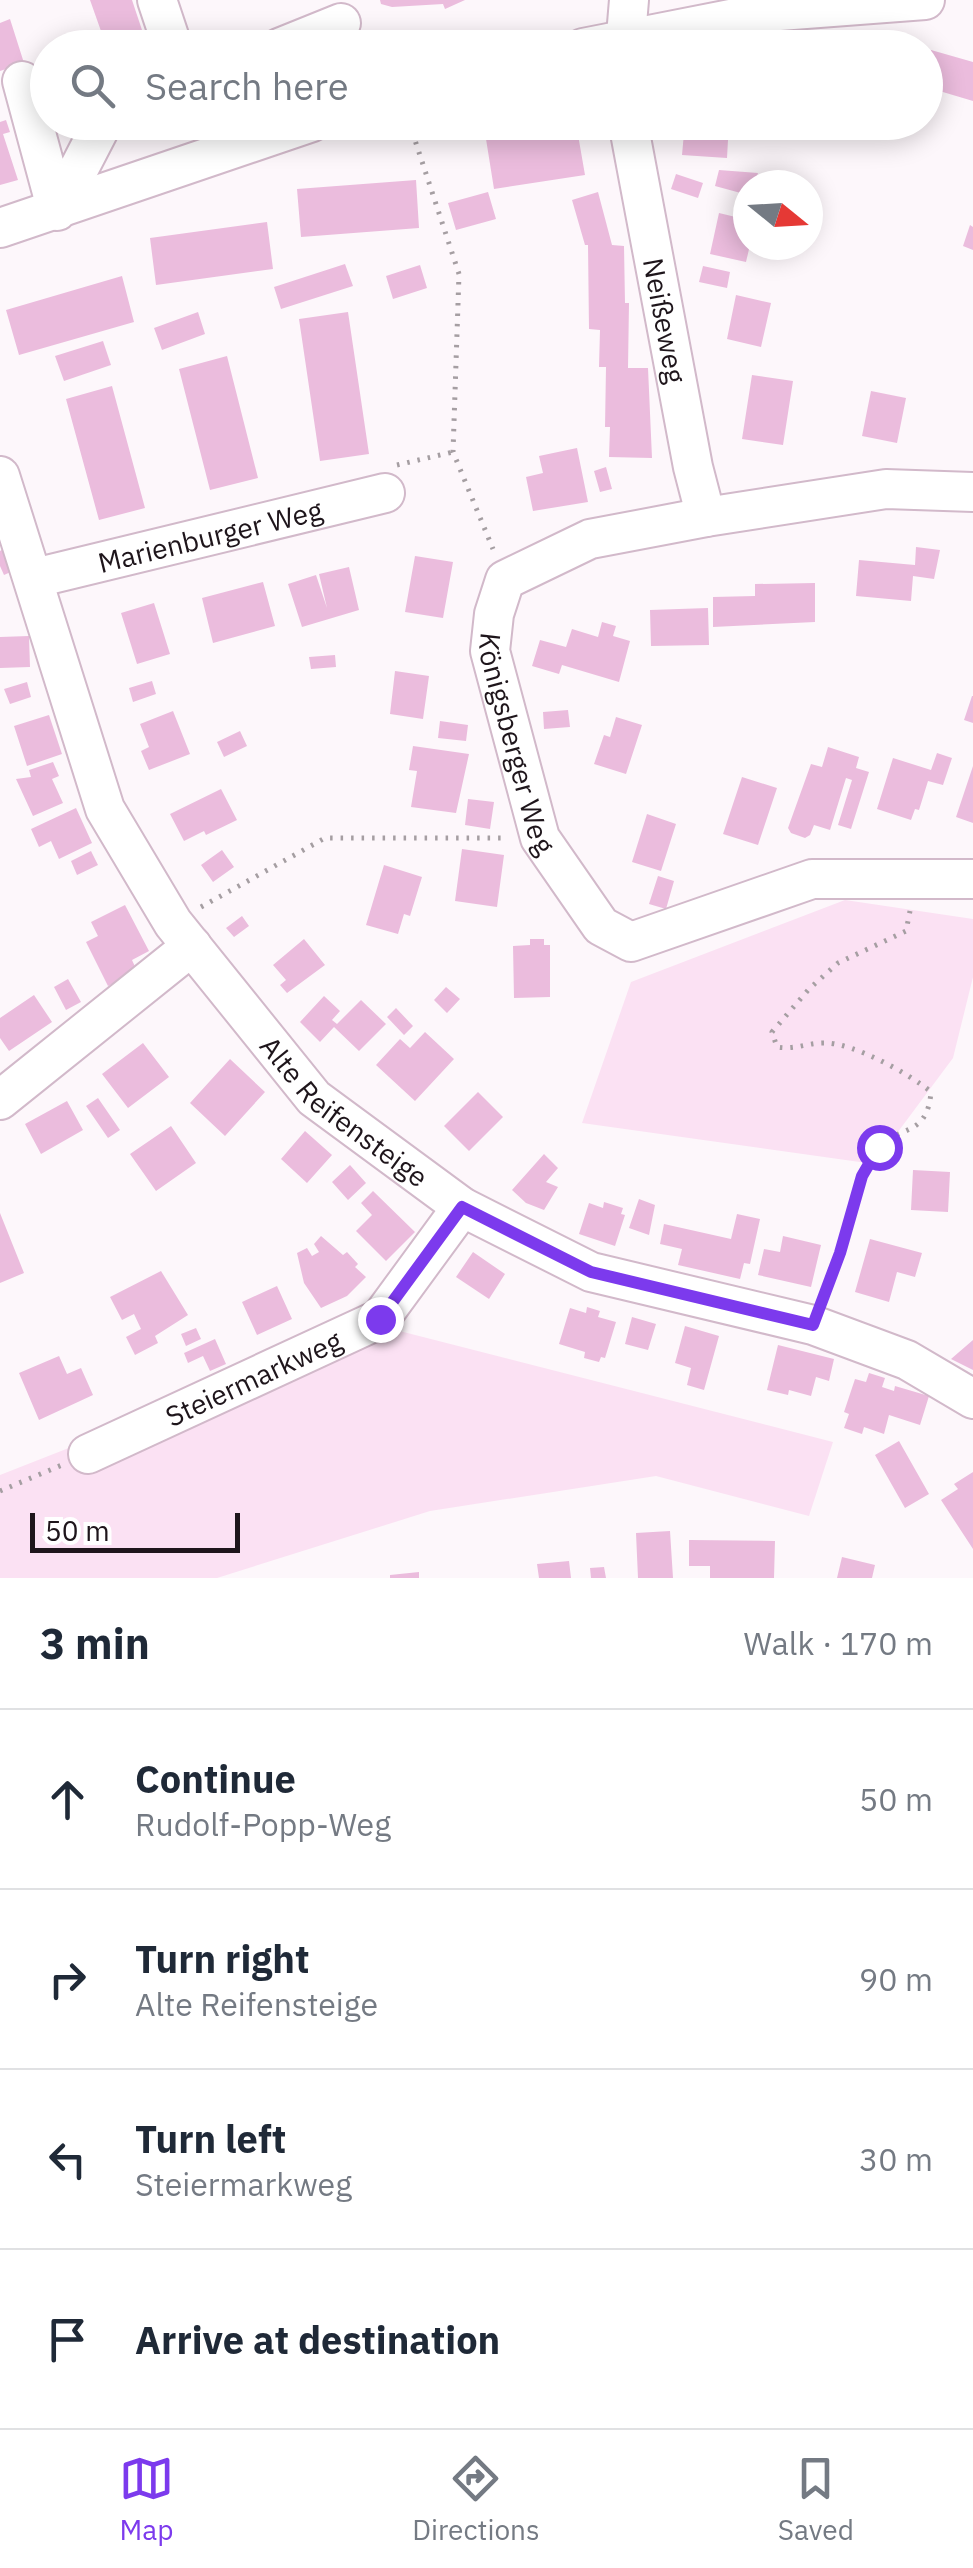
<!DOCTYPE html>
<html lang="en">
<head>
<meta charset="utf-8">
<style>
  body { margin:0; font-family:"IBM Plex Sans",sans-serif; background:#f6f6f7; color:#1f2937 }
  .compass { position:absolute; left:733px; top:170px; width:90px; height:90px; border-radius:50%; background:#fff; box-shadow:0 5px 25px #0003; rotate:108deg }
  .scale { position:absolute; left:30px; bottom:25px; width:210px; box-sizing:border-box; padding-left:10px; border:5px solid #1e151b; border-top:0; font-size:28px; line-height:35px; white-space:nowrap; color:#1e151b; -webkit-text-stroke:8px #fff; paint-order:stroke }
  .stop { position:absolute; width:30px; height:30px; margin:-22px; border:8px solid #7c3aed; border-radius:50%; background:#fff }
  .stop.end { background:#7c3aed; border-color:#fff; box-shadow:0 2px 10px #0008 }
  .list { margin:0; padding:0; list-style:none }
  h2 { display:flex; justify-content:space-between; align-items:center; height:130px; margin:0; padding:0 40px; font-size:42px }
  h2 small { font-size:32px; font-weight:400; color:#747a83 }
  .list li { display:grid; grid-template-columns:65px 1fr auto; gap:30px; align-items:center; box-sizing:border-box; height:180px; padding:0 40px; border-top:2px solid #e0e1e3 }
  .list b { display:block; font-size:38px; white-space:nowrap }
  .list p { margin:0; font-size:32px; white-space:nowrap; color:#747a83 }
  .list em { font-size:32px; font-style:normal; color:#747a83 }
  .icon { flex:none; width:55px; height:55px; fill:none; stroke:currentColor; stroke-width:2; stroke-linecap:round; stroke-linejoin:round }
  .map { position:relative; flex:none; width:973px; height:1578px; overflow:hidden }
  .search { position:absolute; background:#fff; box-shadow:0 5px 25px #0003; left:30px; right:30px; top:30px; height:110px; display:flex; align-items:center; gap:25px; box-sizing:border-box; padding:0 35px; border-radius:55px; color:#747a83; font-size:38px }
  .sheet { height:850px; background:#fff }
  nav { display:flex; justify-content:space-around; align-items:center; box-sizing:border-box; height:140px; border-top:2px solid #e0e1e3; background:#fff; font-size:28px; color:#747a83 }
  nav a { display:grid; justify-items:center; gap:5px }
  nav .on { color:#7c3aed }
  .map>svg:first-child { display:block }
  .green { fill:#fbe1f3 }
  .building { fill:#ebbcdd }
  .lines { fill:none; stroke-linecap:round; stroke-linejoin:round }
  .minor-casing { stroke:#d2b9ca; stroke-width:42 }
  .path { stroke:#a59ea2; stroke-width:5; stroke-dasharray:2.5 8; stroke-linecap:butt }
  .minor { stroke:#fff; stroke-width:38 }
  .route { stroke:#7c3aed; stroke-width:12 }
  .labels { text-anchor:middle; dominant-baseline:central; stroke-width:9; stroke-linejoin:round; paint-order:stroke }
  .street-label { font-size:28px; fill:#1e151b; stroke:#fff }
</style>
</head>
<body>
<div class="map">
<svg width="973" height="1578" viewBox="0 0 973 1578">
  <rect width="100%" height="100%" fill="#fdf7fb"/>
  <!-- green -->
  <path class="green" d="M 845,900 L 973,919 L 973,977 L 953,1058 L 874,1164 L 582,1123 L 631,982 Z
    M 380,1326 L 833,1442 L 809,1516 L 656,1476 L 430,1511 L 217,1578 L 0,1578 L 0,1475 Z"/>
  <!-- building -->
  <path class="building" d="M 90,0 L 132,0 L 148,48 L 107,48 Z
    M 380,0 L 465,0 L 445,9 L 443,4 L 392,7 L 381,4 Z
    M 10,19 L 24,63 L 0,71 L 0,23 Z
    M 931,50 L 973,62 L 973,101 L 926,87 L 926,71 Z
    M 6,120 L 10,132 L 3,134 L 18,180 L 0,185 L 0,122 Z
    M 685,122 L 729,122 L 727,158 L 682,155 Z
    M 577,129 L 585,175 L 494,189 L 486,139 L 519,134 L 520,138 Z
    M 719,170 L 758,173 L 754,185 L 748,185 L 748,195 L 715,186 Z
    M 676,174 L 703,183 L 698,198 L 671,189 Z
    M 416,180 L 419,228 L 301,237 L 297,189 Z
    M 488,192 L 496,219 L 456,230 L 448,203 Z
    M 598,192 L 612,245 L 624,246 L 625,303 L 629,303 L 628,368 L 648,368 L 652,458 L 609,457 L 610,427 L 605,427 L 606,367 L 599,367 L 600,330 L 589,329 L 588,245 L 585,245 L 572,200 Z
    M 719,213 L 748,220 L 750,245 L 746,262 L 710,254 Z
    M 267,222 L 273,269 L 156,285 L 150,238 Z
    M 970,225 L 973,227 L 973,250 L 963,246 Z
    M 345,264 L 353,286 L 281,309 L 274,287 Z
    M 420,265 L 427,288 L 393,299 L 386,276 Z
    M 703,266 L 730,272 L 727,288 L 699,282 Z
    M 122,276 L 134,322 L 19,355 L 6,310 Z
    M 736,295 L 771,303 L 761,347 L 727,339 Z
    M 198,312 L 205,334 L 162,350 L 154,328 Z
    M 348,312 L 369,454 L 320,461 L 299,319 Z
    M 103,341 L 111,365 L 64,381 L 55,356 Z
    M 227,356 L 258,478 L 210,490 L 179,369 Z
    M 752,375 L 793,381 L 783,445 L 742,439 Z
    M 112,386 L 145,508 L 99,520 L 66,399 Z
    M 871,391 L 906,398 L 897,443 L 862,436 Z
    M 577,448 L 588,502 L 533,511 L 526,477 L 543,473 L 539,456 Z
    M 606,467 L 612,489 L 600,492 L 594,471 Z
    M 916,547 L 940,550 L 934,579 L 913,576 L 911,601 L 856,596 L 859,560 L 915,565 Z
    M 5,548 L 15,570 L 4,575 L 0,566 L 0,551 Z
    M 415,556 L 453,562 L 443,618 L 405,612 Z
    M 349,567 L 359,610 L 302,627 L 288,584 L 316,575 L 327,608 L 319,574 Z
    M 263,582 L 275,626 L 213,643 L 202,598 Z
    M 815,583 L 815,622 L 713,627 L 713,597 L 755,596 L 755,584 Z
    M 154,603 L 170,654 L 137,664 L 121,613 Z
    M 708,608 L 709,645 L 651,646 L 650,610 Z
    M 602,622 L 616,626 L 613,636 L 630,641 L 619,682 L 562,665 L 559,674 L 532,666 L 540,640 L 566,647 L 572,629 L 598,637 Z
    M 29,636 L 30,667 L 0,668 L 0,637 Z
    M 335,655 L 336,667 L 311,669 L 309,657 Z
    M 395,671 L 429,676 L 423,719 L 390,714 Z
    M 152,681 L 156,694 L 133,702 L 129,688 Z
    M 27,682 L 31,697 L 10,704 L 4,689 Z
    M 972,696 L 973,696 L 973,723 L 964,720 Z
    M 568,710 L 570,727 L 544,729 L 543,712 Z
    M 173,711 L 190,754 L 149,770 L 141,751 L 149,747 L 140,724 Z
    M 49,715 L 62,754 L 27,766 L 14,726 Z
    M 616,717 L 642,725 L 626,774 L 594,764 L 604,735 L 610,737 Z
    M 440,721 L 468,725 L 466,741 L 438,738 Z
    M 240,731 L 247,746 L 224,757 L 217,742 Z
    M 413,746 L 469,754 L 456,813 L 411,807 L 417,771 L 409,770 Z
    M 828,747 L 859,757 L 856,768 L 869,772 L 851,829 L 838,825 L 852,780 L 846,778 L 830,830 L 814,825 L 810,835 L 805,838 L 791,833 L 788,828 L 811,764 L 822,767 Z
    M 937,753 L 952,758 L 943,785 L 928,781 L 919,810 L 915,809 L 911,820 L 877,809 L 893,758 L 931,770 Z
    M 53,762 L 59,776 L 52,779 L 63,803 L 33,816 L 16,779 L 31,777 L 29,770 Z
    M 973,766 L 973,823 L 956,817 Z
    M 742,777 L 777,788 L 758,845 L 723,834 Z
    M 221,789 L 237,820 L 206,835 L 204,831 L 184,841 L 170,814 Z
    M 468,799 L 494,802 L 490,829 L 465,825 Z
    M 76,808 L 92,843 L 59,859 L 51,841 L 39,847 L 31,829 Z
    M 647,814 L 676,824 L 661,871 L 632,862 Z
    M 462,849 L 504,855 L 497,907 L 455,901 Z
    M 222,850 L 234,867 L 213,882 L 201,865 Z
    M 91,851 L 98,865 L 77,875 L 71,861 Z
    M 384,865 L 422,877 L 410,916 L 404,914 L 398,934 L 366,925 Z
    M 658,876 L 674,881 L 666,909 L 649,904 Z
    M 125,905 L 149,951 L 132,960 L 137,971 L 108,986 L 86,942 L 98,936 L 91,922 Z
    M 242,916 L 249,926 L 234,937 L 226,928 Z
    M 304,939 L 325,965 L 287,993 L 280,985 L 286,980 L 273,965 Z
    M 530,939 L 544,939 L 544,945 L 550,945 L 550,997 L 514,998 L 513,946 L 530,945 Z
    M 68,979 L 81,1002 L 66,1010 L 54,987 Z
    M 446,987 L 460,999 L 447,1013 L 434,1000 Z
    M 34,995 L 52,1022 L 9,1051 L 0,1038 L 0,1018 Z
    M 324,996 L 340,1011 L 332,1020 L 337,1024 L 361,1000 L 386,1024 L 359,1051 L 334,1027 L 320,1042 L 300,1022 Z
    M 396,1008 L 413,1026 L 404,1035 L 387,1017 Z
    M 425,1032 L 454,1059 L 415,1101 L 376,1065 L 400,1039 L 410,1048 Z
    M 143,1043 L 169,1077 L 128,1108 L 102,1074 Z
    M 230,1059 L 265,1092 L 225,1136 L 190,1103 Z
    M 478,1092 L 503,1117 L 469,1151 L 444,1126 Z
    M 98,1098 L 120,1130 L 108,1138 L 86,1106 Z
    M 67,1101 L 83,1130 L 41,1154 L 25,1124 Z
    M 171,1126 L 196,1163 L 156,1191 L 130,1154 Z
    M 305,1131 L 332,1155 L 307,1183 L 281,1159 Z
    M 544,1154 L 558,1168 L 546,1182 L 558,1187 L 544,1210 L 526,1203 L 512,1190 Z
    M 350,1165 L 366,1183 L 348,1200 L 332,1182 Z
    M 913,1170 L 950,1172 L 948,1212 L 911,1210 Z
    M 373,1191 L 415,1232 L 386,1261 L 356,1231 L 372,1215 L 361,1203 Z
    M 639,1199 L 655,1205 L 649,1235 L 629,1228 Z
    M 604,1202 L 623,1208 L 621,1214 L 625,1215 L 615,1246 L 579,1234 L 589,1203 L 603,1208 Z
    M 0,1213 L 24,1273 L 0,1283 Z
    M 737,1214 L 760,1219 L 750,1264 L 744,1263 L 740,1279 L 678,1265 L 682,1249 L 660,1244 L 664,1224 L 731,1239 Z
    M 321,1236 L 343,1255 L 347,1252 L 358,1264 L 355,1267 L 366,1277 L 347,1296 L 321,1308 L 304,1283 L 297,1253 L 307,1248 L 312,1256 L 319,1252 L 314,1244 Z
    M 783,1236 L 821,1245 L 811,1287 L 758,1275 L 764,1249 L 780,1252 Z
    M 870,1239 L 922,1253 L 915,1277 L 897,1272 L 889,1302 L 855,1292 Z
    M 473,1252 L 505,1274 L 489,1299 L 456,1277 Z
    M 161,1271 L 188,1315 L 155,1336 L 158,1343 L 135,1355 L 126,1337 L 141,1329 L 134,1314 L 122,1320 L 110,1297 Z
    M 277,1286 L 292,1319 L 257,1335 L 242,1302 Z
    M 587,1307 L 600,1311 L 598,1317 L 616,1322 L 605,1358 L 601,1357 L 599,1362 L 584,1358 L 585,1352 L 559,1344 L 570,1308 L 586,1313 Z
    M 632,1317 L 656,1324 L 648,1350 L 625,1344 Z
    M 685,1326 L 719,1336 L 704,1390 L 687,1385 L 691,1368 L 675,1363 Z
    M 196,1328 L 201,1339 L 186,1346 L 181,1334 Z
    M 215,1339 L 226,1364 L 210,1371 L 203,1356 L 188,1363 L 184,1353 Z
    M 973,1340 L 973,1370 L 951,1359 Z
    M 778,1345 L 834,1359 L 829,1381 L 816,1377 L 811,1396 L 789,1390 L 788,1395 L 767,1390 Z
    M 59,1356 L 67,1374 L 81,1368 L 93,1395 L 39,1420 L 19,1373 Z
    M 869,1373 L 885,1378 L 882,1387 L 894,1391 L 895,1386 L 929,1396 L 920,1425 L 889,1415 L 884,1434 L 864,1427 L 862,1434 L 844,1428 L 849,1414 L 844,1412 L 855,1379 L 866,1382 Z
    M 899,1441 L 929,1494 L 905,1508 L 875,1455 Z
    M 973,1472 L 973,1549 L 941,1500 L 958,1489 L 954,1484 Z
    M 670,1531 L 673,1578 L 638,1578 L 636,1533 Z
    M 689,1540 L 775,1541 L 774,1578 L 710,1578 L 710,1566 L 689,1566 Z
    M 842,1557 L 875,1565 L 872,1578 L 837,1578 Z
    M 569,1561 L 571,1578 L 539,1578 L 537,1564 Z
    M 604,1567 L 606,1578 L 591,1578 L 590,1568 Z
    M 419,1572 L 419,1578 L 390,1578 L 390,1575 Z"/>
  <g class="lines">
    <!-- minor casing -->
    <g class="minor-casing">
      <g id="minor">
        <path d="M 157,0 L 173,48"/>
        <path d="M 279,48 L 341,23"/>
        <path d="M 583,48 L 766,12 L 925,0"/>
        <path d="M 625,48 L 629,0"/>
        <path d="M 22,81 L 57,211 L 103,122"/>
        <path id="s1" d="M 628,122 L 693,467 L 706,517"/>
        <path d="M 0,228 L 312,122"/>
        <path id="s2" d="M 0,476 L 105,809 L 173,923 L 314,1098 L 462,1207 L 591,1272 L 813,1325 L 907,1360 L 973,1399"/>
        <path id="s3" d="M 973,492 L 886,489 L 706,517 L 590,539 L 505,580 L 494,614 L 490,651 L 540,838 L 601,926 L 631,942 L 812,879 L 973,879"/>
        <path id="s4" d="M 35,578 L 385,493"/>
        <path d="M 0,1100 L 192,946"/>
        <path id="s5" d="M 88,1454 L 380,1319 L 462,1207"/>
      </g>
    </g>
    <!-- path -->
    <path class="path" d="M 409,122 L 459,274 L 453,452 L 493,549
      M 397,465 L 453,452
      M 201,907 L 325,838 L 507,838
      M 825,1294 C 841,1250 851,1191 876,1152 C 896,1123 927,1140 931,1092 C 910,1074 852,1042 824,1043 C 806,1043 795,1050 777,1047 L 772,1032 L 809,989 L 838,963 L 906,931 L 910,911
      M 0,1491 L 62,1465"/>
    <!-- minor -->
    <use href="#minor" class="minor"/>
  </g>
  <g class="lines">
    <!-- route -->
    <path class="route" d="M 380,1319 L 462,1207 L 591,1272 L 813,1325 L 840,1253 L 862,1176 L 879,1147"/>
  </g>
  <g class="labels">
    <!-- street labels -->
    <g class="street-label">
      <text stroke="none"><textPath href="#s1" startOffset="202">Neißeweg</textPath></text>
      <text stroke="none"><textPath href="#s4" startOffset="180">Marienburger Weg</textPath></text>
      <text stroke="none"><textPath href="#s3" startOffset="650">Königsberger Weg</textPath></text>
      <text stroke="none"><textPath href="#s2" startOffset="738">Alte Reifensteige</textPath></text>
      <text stroke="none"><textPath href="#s5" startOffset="182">Steiermarkweg</textPath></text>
    </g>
  </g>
</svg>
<svg class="compass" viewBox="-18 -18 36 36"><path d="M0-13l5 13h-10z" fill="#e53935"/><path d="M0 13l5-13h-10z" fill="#747a83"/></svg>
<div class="scale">50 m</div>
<div class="stop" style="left:879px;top:1147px"></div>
<div class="stop end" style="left:380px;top:1319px"></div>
<div class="search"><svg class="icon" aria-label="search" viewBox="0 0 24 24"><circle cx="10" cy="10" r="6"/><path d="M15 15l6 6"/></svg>Search here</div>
</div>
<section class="sheet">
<h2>3 min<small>Walk · 170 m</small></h2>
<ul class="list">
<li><svg class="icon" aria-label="ahead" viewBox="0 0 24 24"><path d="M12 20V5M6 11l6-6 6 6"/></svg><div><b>Continue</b><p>Rudolf-Popp-Weg</p></div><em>50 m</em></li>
<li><svg class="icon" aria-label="right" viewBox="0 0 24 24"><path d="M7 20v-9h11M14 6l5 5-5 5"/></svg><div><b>Turn right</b><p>Alte Reifensteige</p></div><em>90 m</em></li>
<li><svg class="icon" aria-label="left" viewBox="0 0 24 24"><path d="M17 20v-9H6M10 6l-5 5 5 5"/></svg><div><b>Turn left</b><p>Steiermarkweg</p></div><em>30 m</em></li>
<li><svg class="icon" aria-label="arrive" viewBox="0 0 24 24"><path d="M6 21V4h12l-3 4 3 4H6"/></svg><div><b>Arrive at destination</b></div></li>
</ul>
</section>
<nav>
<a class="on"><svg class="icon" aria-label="map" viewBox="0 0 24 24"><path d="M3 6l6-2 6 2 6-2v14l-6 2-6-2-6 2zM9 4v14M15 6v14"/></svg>Map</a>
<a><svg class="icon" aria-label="directions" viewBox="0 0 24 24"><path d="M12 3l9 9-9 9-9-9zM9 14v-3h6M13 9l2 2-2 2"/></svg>Directions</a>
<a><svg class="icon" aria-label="saved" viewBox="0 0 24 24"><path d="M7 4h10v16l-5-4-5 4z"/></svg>Saved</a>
</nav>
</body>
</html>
